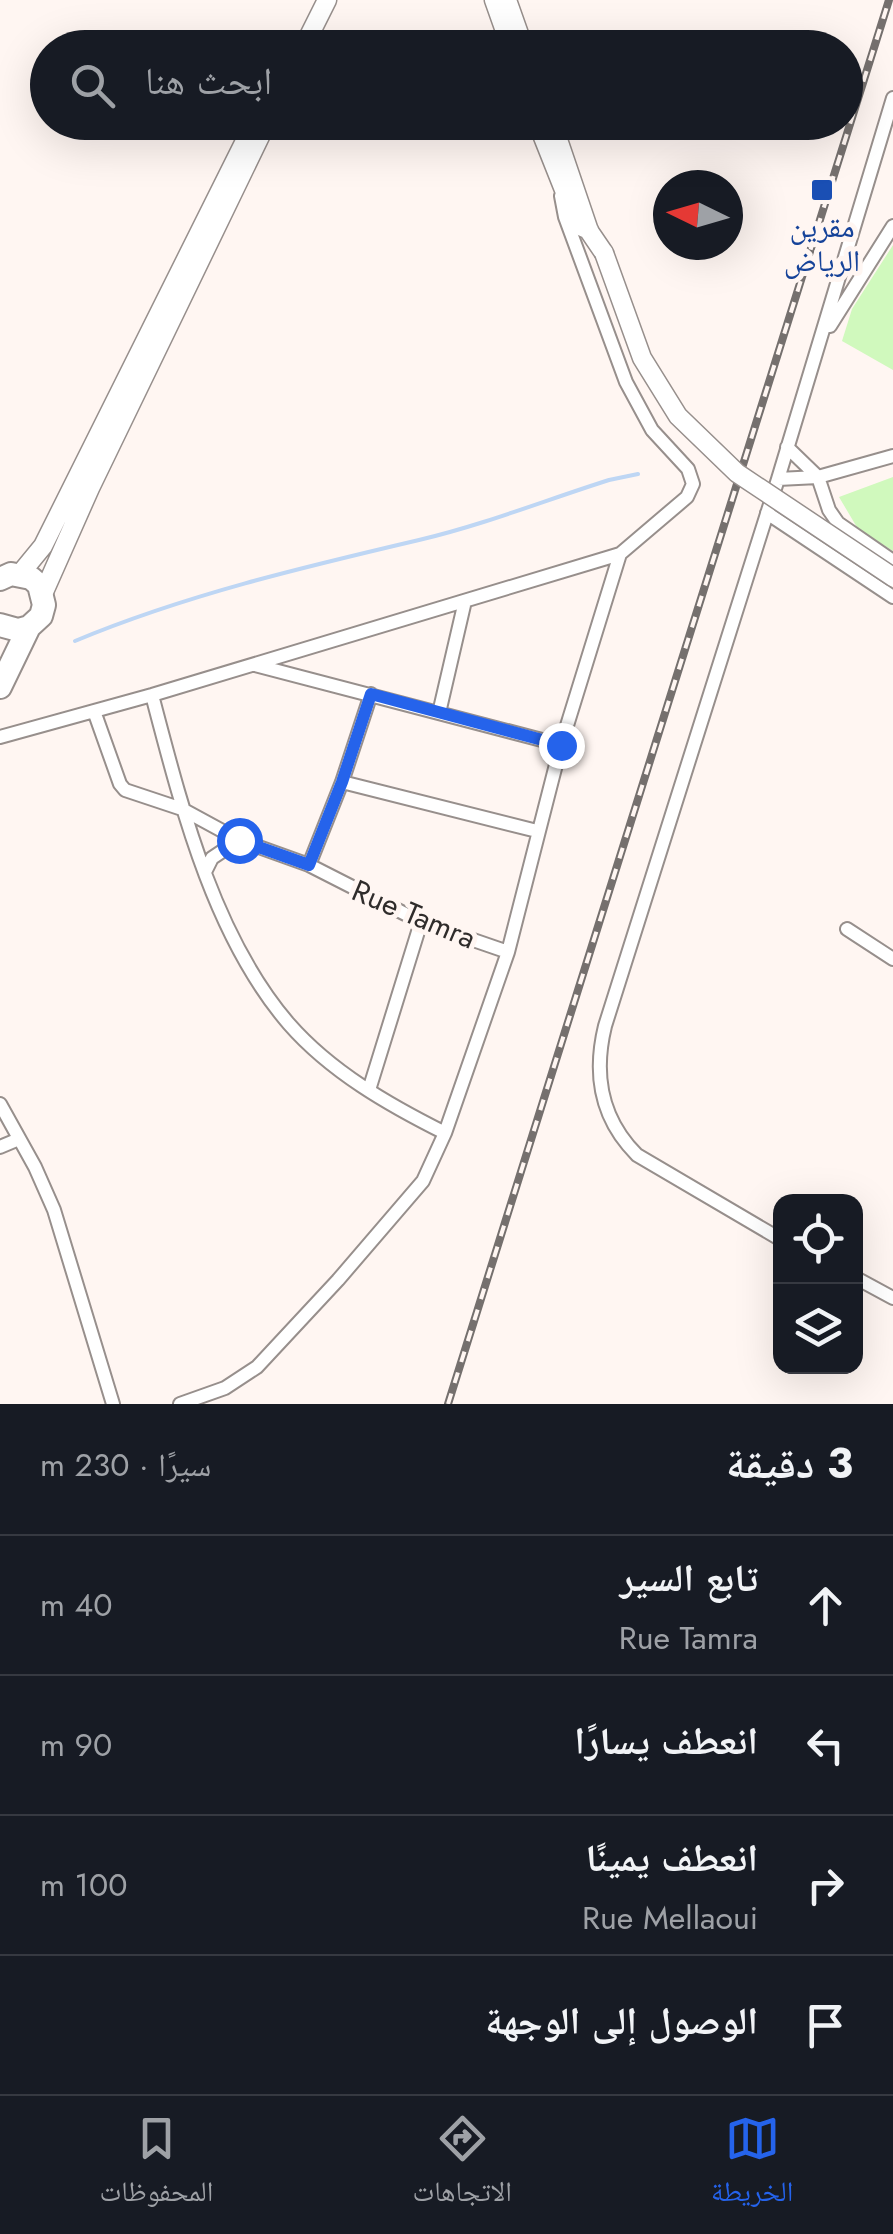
<!DOCTYPE html>
<html lang="ar">
<head>
<meta charset="utf-8">
<style>
  body { margin:0; font-family:Jost,"Noto Naskh Arabic",sans-serif; background:#20242c; color:#f1f3f6; direction:rtl }
  .controls { position:absolute; right:30px; bottom:30px; display:grid; overflow:hidden; border-radius:20px; box-shadow:0 10px 40px #0002 }
  .controls button { width:90px; height:90px; display:grid; place-items:center; padding:0; border:0; border-bottom:2px solid #363941; background:#171b24; color:#f1f3f6; font:50px sans-serif }
  .compass { position:absolute; left:653px; top:170px; width:90px; height:90px; border-radius:50%; background:#171b24; box-shadow:0 10px 40px #0002; rotate:275deg }
  .stop { position:absolute; width:30px; height:30px; margin:-22px; border:8px solid #2563eb; border-radius:50%; background:#fff }
  .stop.end { background:#2563eb; border-color:#fff; box-shadow:0 2px 10px #0008 }
  .list { margin:0; padding:0; list-style:none }
  h2 { display:flex; justify-content:space-between; align-items:center; height:130px; margin:0; padding:0 40px; font-size:42px }
  h2 small { font-size:32px; font-weight:400; color:#9ea1a6 }
  .list li { display:grid; grid-template-columns:65px 1fr auto; gap:30px; align-items:center; box-sizing:border-box; height:140px; padding:0 40px; border-top:2px solid #363941 }
  .list b { display:block; font-size:38px; white-space:nowrap }
  .list p { margin:0; font-size:32px; white-space:nowrap; color:#9ea1a6 }
  .list em { font-size:32px; font-style:normal; color:#9ea1a6 }
  .icon { flex:none; width:55px; height:55px; fill:none; stroke:currentColor; stroke-width:2; stroke-linecap:round; stroke-linejoin:round }
  .map { position:relative; flex:none; width:893px; height:1404px; overflow:hidden; direction:ltr }
  .search { position:absolute; background:#171b24; box-shadow:0 10px 40px #0002; left:30px; right:30px; top:30px; height:110px; display:flex; align-items:center; gap:25px; box-sizing:border-box; padding:0 35px; border-radius:55px; color:#9ea1a6; font-size:38px }
  .sheet { height:690px; background:#171b24 }
  nav { display:flex; justify-content:space-around; align-items:center; box-sizing:border-box; height:140px; border-top:2px solid #363941; background:#171b24; font-size:28px; color:#9ea1a6 }
  nav a { display:grid; justify-items:center; gap:5px }
  nav .on { color:#2563eb }
  .map>svg:first-child { display:block }
  .green { fill:#d0f9bd }
  .lines { fill:none; stroke-linecap:round; stroke-linejoin:round }
  .stream { stroke:#bed6f4; stroke-width:4 }
  .street-casing { stroke:#978f8c; stroke-width:16 }
  .secondary-casing { stroke:#978f8c; stroke-width:21 }
  .highway-casing { stroke:#978f8c; stroke-width:26 }
  .street { stroke:#fff; stroke-width:12 }
  .secondary { stroke:#fff; stroke-width:18 }
  .highway { stroke:#fff; stroke-width:22 }
  .rail-casing { stroke:#75706e; stroke-width:8 }
  .rail { stroke:#fff6f2; stroke-width:4; stroke-dasharray:11; stroke-linecap:butt }
  .secondary-bridge-casing { stroke:#978f8c; stroke-width:21; stroke-linecap:butt }
  .secondary-bridge { stroke:#fff; stroke-width:18 }
  .route { stroke:#2563eb; stroke-width:12 }
  .transit-dot { fill:#1a4fb4; stroke:#fff6f2; stroke-width:4 }
  .labels { text-anchor:middle; dominant-baseline:central; stroke-width:10; stroke-linejoin:round; paint-order:stroke }
  .transit-label { font-size:30px; fill:#164399; stroke:#fff6f2 }
  .street-label { font-size:30px; fill:#2f2c2b; stroke:#fff6f2 }
</style>
</head>
<body>
<div class="map">
<svg width="893" height="1404" viewBox="0 0 893 1404">
  <rect width="100%" height="100%" fill="#fff6f2"/>
  <!-- green -->
  <path class="green" d="M 893,245 L 893,370 L 842,341 L 852,309 Z
    M 893,477 L 893,551 L 858,529 L 839,497 Z"/>
  <g class="lines">
    <!-- stream -->
    <path class="stream" d="M 75,641 C 185,595 304,567 419,540 C 483,525 546,500 609,480 L 638,474"/>
    <!-- street casing -->
    <g class="street-casing">
      <path id="street" d="M 830,326 L 893,226
        M 787,447 L 818,477 L 829,510 L 838,523 L 893,561
        M 778,479 L 818,477 L 893,456
        M 767,513 L 893,597
        M 255,665 L 561,745
        M 152,695 C 181,805 213,936 289,1024 C 331,1072 389,1105 445,1133
        M 94,711 L 120,784 L 125,790 L 182,809 L 239,840 L 309,865 L 421,922 L 508,952
        M 439,713 L 465,601
        M 0,737 L 152,695 L 620,554
        M 342,782 L 537,831
        M 309,865 L 342,782 L 371,694
        M 206,870 L 212,858 L 239,840
        M 847,929 L 893,959
        M 369,1090 L 421,922
        M 0,1104 L 35,1167 L 54,1210 L 113,1404
        M 0,1147 L 19,1139
        M 780,1239 L 637,1155 C 601,1119 593,1075 605,1026 L 778,479 L 893,98
        M 856,1278 L 893,1298
        M 180,1404 L 225,1388 L 257,1367 L 338,1280 L 423,1181 L 445,1133 L 508,952 L 561,745 L 620,554 L 687,497 L 693,484 L 688,469 L 652,430 L 626,382 L 565,217 L 561,196"/>
    </g>
    <!-- secondary casing -->
    <g class="secondary-casing">
      <path id="secondary" d="M 494,0 L 511,48
        M 507,0 L 524,48
        M 303,48 L 327,0
        M 537,122 L 578,225 L 589,230
        M 552,122 L 589,231 L 604,253
        M 20,574 L 43,546 L 254,123
        M 43,594 L 90,488 L 267,122"/>
    </g>
    <!-- highway casing -->
    <g class="highway-casing">
      <path id="highway" d="M 0,579 L 11,574 L 31,578 L 39,585 L 44,605 L 41,616 L 29,627 L 0,687
        M 0,625 L 18,630 L 29,627"/>
    </g>
    <!-- street -->
    <use href="#street" class="street"/>
    <!-- secondary -->
    <use href="#secondary" class="secondary"/>
    <!-- highway -->
    <use href="#highway" class="highway"/>
    <!-- rail casing -->
    <g class="rail-casing">
      <path id="rail" d="M 448,1404 L 889,0"/>
    </g>
    <!-- rail -->
    <use href="#rail" class="rail"/>
    <!-- secondary-bridge casing -->
    <g class="secondary-bridge-casing">
      <path id="secondary-bridge" d="M 604,253 L 642,358 L 678,416 L 737,473 L 893,577"/>
    </g>
    <!-- secondary-bridge -->
    <use href="#secondary-bridge" class="secondary-bridge"/>
  </g>
  <g class="lines">
    <!-- route -->
    <path class="route" d="M 239,840 L 309,865 L 342,782 L 371,694 L 561,745"/>
  </g>
  <!-- markers -->
  <rect class="transit-dot" x="810" y="178" width="24" height="24" rx="5"/>
  <g class="labels">
    <!-- transit labels -->
    <g class="transit-label">
      <text x="822" y="226">مقرين<tspan x="822" dy="34">الرياض</tspan></text>
    </g>
    <!-- street labels -->
    <g class="street-label">
      <text transform="translate(414 914) rotate(23)">Rue Tamra</text>
    </g>
  </g>
</svg>
<div class="controls">
<button><svg class="icon" aria-label="locate" viewBox="0 0 24 24"><circle cx="12" cy="12" r="6"/><path d="M12 2v4M12 18v4M2 12h4M18 12h4"/></svg></button>
<button><svg class="icon" aria-label="layers" viewBox="0 0 24 24"><path d="M12 4l9 5-9 5-9-5zM3 14l9 5 9-5"/></svg></button>
</div>
<svg class="compass" viewBox="-18 -18 36 36"><path d="M0-13l5 13h-10z" fill="#e53935"/><path d="M0 13l5-13h-10z" fill="#9ea1a6"/></svg>
<div class="stop" style="left:239px;top:840px"></div>
<div class="stop end" style="left:561px;top:745px"></div>
<div class="search"><svg class="icon" aria-label="search" viewBox="0 0 24 24"><circle cx="10" cy="10" r="6"/><path d="M15 15l6 6"/></svg>ابحث هنا</div>
</div>
<section class="sheet">
<h2>3 دقيقة<small>سيرًا · 230 m</small></h2>
<ul class="list">
<li><svg class="icon" aria-label="ahead" viewBox="0 0 24 24"><path d="M12 20V5M6 11l6-6 6 6"/></svg><div><b>تابع السير</b><p>Rue Tamra</p></div><em>40 m</em></li>
<li><svg class="icon" aria-label="left" viewBox="0 0 24 24"><path d="M17 20v-9H6M10 6l-5 5 5 5"/></svg><div><b>انعطف يسارًا</b></div><em>90 m</em></li>
<li><svg class="icon" aria-label="right" viewBox="0 0 24 24"><path d="M7 20v-9h11M14 6l5 5-5 5"/></svg><div><b>انعطف يمينًا</b><p>Rue Mellaoui</p></div><em>100 m</em></li>
<li><svg class="icon" aria-label="arrive" viewBox="0 0 24 24"><path d="M6 21V4h12l-3 4 3 4H6"/></svg><div><b>الوصول إلى الوجهة</b></div></li>
</ul>
</section>
<nav>
<a class="on"><svg class="icon" aria-label="map" viewBox="0 0 24 24"><path d="M3 6l6-2 6 2 6-2v14l-6 2-6-2-6 2zM9 4v14M15 6v14"/></svg>الخريطة</a>
<a><svg class="icon" aria-label="directions" viewBox="0 0 24 24"><path d="M12 3l9 9-9 9-9-9zM9 14v-3h6M13 9l2 2-2 2"/></svg>الاتجاهات</a>
<a><svg class="icon" aria-label="saved" viewBox="0 0 24 24"><path d="M7 4h10v16l-5-4-5 4z"/></svg>المحفوظات</a>
</nav>
</body>
</html>
